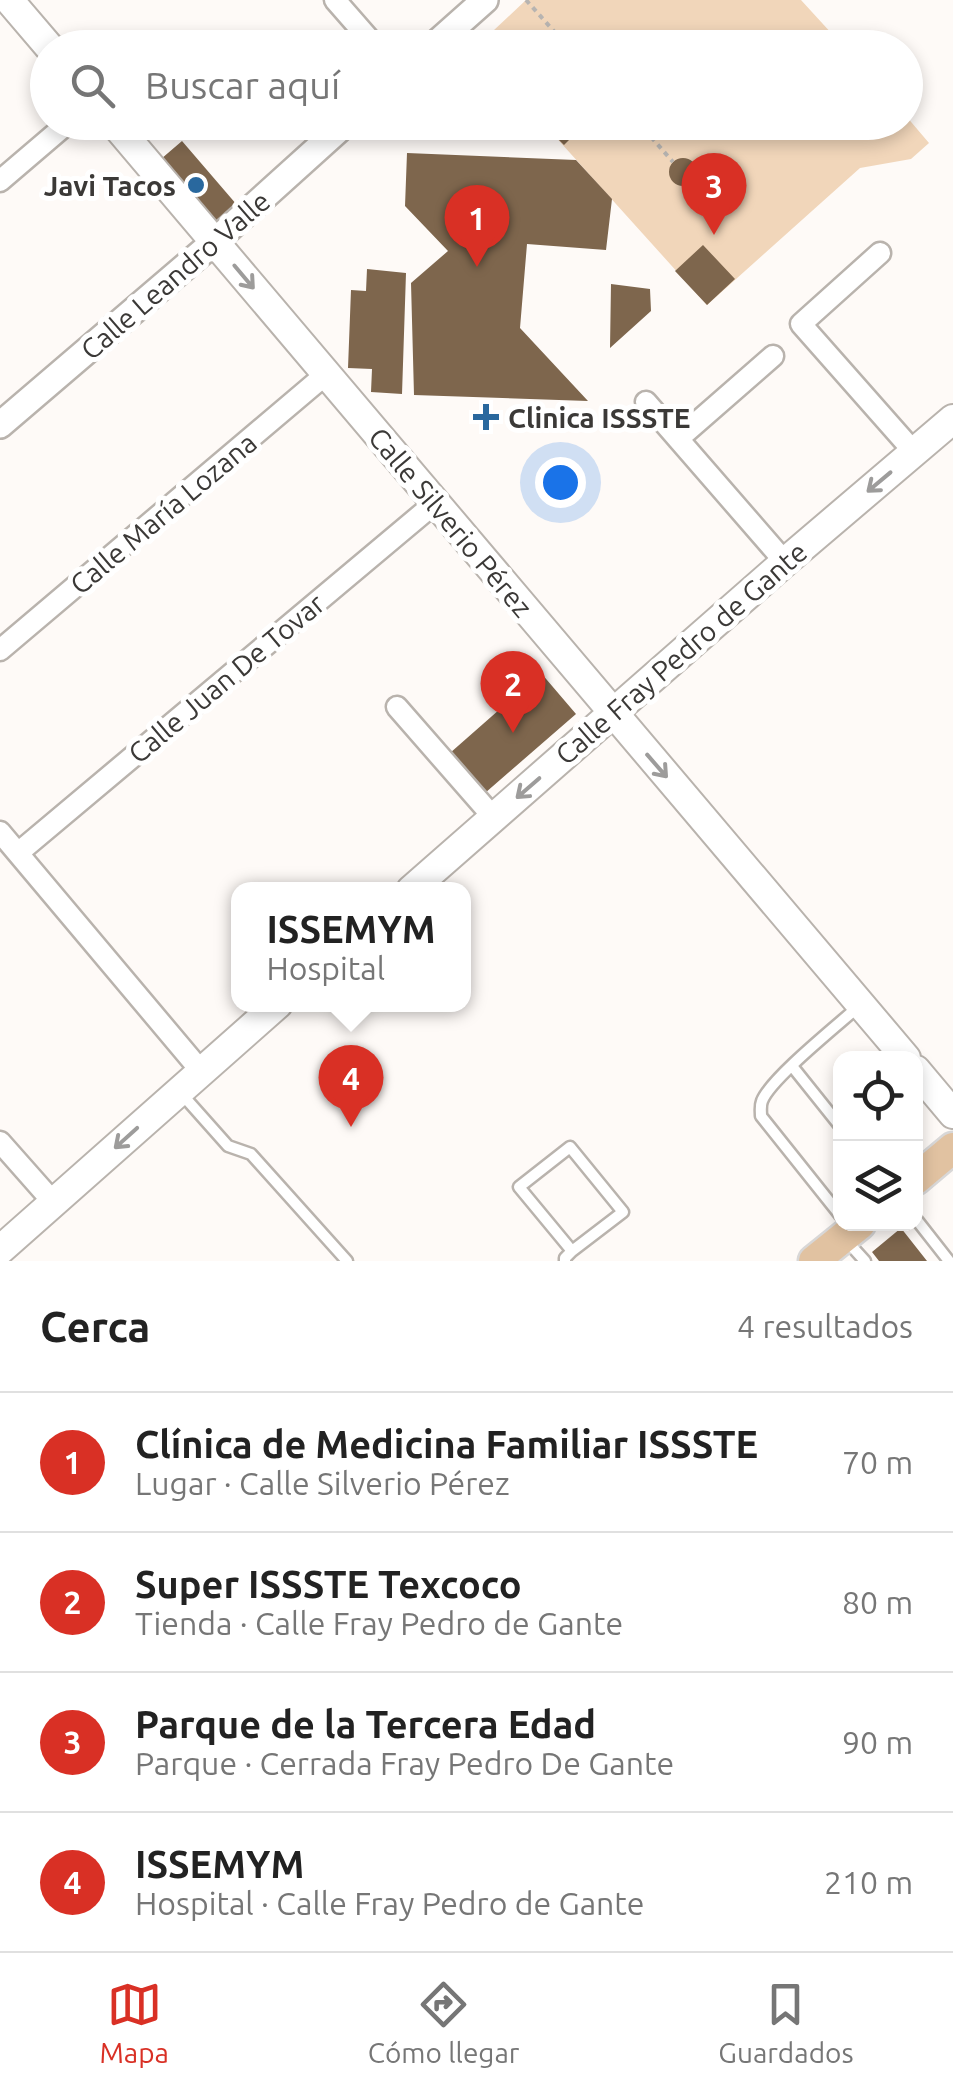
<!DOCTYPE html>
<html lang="es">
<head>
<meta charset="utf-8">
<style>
  body { margin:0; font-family:Ubuntu,sans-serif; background:#f2f2f2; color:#222 }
  .controls { position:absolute; right:30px; bottom:30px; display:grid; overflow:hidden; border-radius:20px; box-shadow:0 5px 15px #0003 }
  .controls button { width:90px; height:90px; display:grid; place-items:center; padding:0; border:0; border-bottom:2px solid #e0e0e0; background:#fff; color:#222; font:50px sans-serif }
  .you { position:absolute; left:560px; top:482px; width:35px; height:35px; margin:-25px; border:8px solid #fff; border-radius:50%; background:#1a73e8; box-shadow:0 0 0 15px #1a73e833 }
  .badge { display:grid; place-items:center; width:65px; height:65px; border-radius:50%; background:#d93025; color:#fff; font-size:32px; font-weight:700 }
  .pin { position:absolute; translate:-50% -82px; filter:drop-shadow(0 2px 5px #0008) }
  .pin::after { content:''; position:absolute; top:52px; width:35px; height:30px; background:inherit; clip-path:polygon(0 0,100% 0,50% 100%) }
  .popup { position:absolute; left:231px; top:882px; width:240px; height:130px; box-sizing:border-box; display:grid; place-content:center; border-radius:20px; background:#fff; filter:drop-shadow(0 2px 8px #0005); font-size:32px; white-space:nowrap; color:#767676 }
  .popup b { font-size:38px; color:#222 }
  .popup::after { content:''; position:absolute; left:50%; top:100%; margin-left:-20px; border:20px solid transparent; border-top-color:#fff }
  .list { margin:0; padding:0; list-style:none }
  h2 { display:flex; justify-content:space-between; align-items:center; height:130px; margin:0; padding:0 40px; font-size:42px }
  h2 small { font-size:32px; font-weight:400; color:#767676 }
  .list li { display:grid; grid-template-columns:65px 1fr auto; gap:30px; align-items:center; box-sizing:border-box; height:140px; padding:0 40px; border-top:2px solid #e0e0e0 }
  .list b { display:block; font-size:38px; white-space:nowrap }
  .list p { margin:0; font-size:32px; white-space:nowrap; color:#767676 }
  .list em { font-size:32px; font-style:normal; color:#767676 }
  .icon { flex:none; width:55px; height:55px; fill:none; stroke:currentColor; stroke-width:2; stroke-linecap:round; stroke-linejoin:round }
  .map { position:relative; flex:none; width:953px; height:1261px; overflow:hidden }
  .search { position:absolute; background:#fff; box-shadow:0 5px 15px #0003; left:30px; right:30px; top:30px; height:110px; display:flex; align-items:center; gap:25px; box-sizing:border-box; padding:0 35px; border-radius:55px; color:#767676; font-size:38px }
  .sheet { height:690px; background:#fff }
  nav { display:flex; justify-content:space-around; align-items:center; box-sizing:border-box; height:140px; border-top:2px solid #e0e0e0; background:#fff; font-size:28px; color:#767676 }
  nav a { display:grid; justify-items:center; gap:5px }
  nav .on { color:#d93025 }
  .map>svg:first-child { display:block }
  .green { fill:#f1d6ba }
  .building { fill:#7e664d }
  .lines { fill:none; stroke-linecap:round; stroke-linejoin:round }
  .service-casing { stroke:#b9b3ad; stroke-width:15 }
  .minor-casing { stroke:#b9b3ad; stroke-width:25 }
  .tertiary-casing { stroke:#b9b3ad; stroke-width:30 }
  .secondary-casing { stroke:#b9b3ad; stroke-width:32 }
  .primary-casing { stroke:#d8d7d7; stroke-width:35 }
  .path { stroke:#b7b4b1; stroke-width:4; stroke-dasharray:5 5; stroke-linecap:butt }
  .service { stroke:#fff; stroke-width:10 }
  .minor { stroke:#fff; stroke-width:20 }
  .tertiary { stroke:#fff; stroke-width:25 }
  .secondary { stroke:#fff; stroke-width:28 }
  .primary { stroke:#e1c2a1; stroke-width:30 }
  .oneway { stroke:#9d9c9b }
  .poi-dot { fill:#29689e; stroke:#fff; stroke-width:4 }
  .labels { text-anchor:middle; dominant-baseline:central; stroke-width:10; stroke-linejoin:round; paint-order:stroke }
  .poi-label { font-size:28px; font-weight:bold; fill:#3b3937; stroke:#fff; text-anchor:end }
  .street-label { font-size:28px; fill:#3b3937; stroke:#fff }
</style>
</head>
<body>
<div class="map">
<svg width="953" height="1261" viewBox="0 0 953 1261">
  <rect width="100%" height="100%" fill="#fefaf7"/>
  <!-- green -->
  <path class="green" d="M 526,0 L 801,0 L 844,47 L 476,47 Z
    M 906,116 L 929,143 L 911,159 L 860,168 L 707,305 L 543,123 L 906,122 Z"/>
  <!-- building -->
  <path class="building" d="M 562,126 L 572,137 L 564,145 L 553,134 Z
    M 182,141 L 237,205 L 210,229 L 154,165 Z
    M 407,153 L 576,160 L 612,199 L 606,250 L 527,244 L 520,328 L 588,401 L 414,395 L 411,283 L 448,251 L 405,206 Z
    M669 172a14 14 0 1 1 28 0a14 14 0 1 1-28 0Z
    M 703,245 L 735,279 L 707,305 L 675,271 Z
    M 367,269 L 406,273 L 402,394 L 371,392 L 372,369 L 348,368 L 351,290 L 366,291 Z
    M 611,284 L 650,289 L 651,311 L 610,348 Z
    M 541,673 L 576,714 L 485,793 L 450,753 Z
    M 901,1228 L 927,1261 L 879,1261 L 872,1252 Z"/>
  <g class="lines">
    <!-- service casing -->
    <g class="service-casing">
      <path id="service" d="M 792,1066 L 840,1126
        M 180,1092 L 228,1146 L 251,1154 L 347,1261
        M 840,1215 L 761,1116 C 761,1111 760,1106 762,1101 C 770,1079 839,1024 859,1006
        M 916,1219 L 949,1261
        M 845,1239 L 865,1261
        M 565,1261 L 565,1258 L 572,1251 L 623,1212 L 570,1147 L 519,1187 L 572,1251"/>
    </g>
    <!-- minor casing -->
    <g class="minor-casing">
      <path id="minor" d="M 335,0 L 377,48
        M 0,181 L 69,122
        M 880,253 L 801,324 L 914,452
        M 646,402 L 785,562
        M 678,439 L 773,356
        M 0,650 L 325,375
        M 397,707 L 494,818
        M 0,832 L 201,1071
        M 18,853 L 435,503
        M 0,1142 L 54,1203"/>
    </g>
    <!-- tertiary casing -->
    <g class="tertiary-casing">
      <path id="tertiary" d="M 431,48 L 485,0
        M 0,425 L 214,242 L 347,122"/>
    </g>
    <!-- secondary casing -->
    <g class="secondary-casing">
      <path id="secondary" d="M 9,0 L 50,48
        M 113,122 L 906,1058
        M 411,890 L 785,562 L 953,419
        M 916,1070 L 953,1114
        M 0,1250 L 278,1004"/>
    </g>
    <!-- primary casing -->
    <g class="primary-casing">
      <path id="primary" d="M 916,1179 L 953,1148
        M 814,1261 L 860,1224"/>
    </g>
    <!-- path -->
    <path class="path" d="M 526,0 L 569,48
      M 638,122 L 673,162
      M 562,126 L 563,122
      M 566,130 L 643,128"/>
    <!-- service -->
    <use href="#service" class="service"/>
    <!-- minor -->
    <use href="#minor" class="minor"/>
    <!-- tertiary -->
    <use href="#tertiary" class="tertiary"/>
    <!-- secondary -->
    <use href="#secondary" class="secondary"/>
    <!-- primary -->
    <use href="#primary" class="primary"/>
  </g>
  <!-- one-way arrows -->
  <defs><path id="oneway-shaft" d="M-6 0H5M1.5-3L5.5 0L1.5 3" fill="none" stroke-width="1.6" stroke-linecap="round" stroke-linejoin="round" transform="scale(2.5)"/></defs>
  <g class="oneway">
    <use href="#oneway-shaft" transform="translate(244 277) rotate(50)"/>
    <use href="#oneway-shaft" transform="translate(879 482) rotate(140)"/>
    <use href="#oneway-shaft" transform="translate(657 766) rotate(49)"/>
    <use href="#oneway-shaft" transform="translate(528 788) rotate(139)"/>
    <use href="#oneway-shaft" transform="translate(126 1138) rotate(138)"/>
  </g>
  <!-- markers -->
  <g class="poi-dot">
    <circle cx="196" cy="185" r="10"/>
    <path d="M481 402h10v10h10v10h-10v10h-10v-10h-10v-10h10z"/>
  </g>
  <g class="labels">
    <!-- poi labels -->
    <g class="poi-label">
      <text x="176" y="185">Javi Tacos</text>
      <text x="508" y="417" text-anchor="start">Clinica ISSSTE</text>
    </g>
    <!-- street labels -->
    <g class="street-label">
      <text transform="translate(175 275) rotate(-41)">Calle Leandro Valle</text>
      <text transform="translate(163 513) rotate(-40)">Calle María Lozana</text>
      <text transform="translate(451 522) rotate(50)">Calle Silverio Pérez</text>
      <text transform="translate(681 653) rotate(-41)">Calle Fray Pedro de Gante</text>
      <text transform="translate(226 678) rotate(-40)">Calle Juan De Tovar</text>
    </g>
  </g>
</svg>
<div class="controls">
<button><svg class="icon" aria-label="locate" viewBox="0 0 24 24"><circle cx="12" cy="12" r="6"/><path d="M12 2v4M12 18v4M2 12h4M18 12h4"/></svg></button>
<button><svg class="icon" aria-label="layers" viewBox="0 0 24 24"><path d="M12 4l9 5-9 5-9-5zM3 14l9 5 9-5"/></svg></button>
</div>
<div class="you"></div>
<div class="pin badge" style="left:477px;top:267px">1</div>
<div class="pin badge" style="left:513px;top:733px">2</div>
<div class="pin badge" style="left:714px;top:235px">3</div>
<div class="pin badge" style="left:351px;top:1127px">4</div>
<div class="popup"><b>ISSEMYM</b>Hospital</div>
<div class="search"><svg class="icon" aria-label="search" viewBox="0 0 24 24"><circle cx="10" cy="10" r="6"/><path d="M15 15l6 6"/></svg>Buscar aquí</div>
</div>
<section class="sheet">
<h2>Cerca<small>4 resultados</small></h2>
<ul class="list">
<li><span class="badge">1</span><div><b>Clínica de Medicina Familiar ISSSTE</b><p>Lugar · Calle Silverio Pérez</p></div><em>70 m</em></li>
<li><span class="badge">2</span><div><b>Super ISSSTE Texcoco</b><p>Tienda · Calle Fray Pedro de Gante</p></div><em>80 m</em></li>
<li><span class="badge">3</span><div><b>Parque de la Tercera Edad</b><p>Parque · Cerrada Fray Pedro De Gante</p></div><em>90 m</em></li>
<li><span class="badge">4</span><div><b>ISSEMYM</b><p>Hospital · Calle Fray Pedro de Gante</p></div><em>210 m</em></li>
</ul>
</section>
<nav>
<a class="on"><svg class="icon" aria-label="map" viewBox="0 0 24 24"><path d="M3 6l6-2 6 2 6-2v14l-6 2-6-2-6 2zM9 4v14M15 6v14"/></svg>Mapa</a>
<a><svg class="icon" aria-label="directions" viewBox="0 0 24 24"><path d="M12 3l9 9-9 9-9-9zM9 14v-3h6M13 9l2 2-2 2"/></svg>Cómo llegar</a>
<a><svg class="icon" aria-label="saved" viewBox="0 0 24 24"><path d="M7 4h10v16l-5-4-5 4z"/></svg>Guardados</a>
</nav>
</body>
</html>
